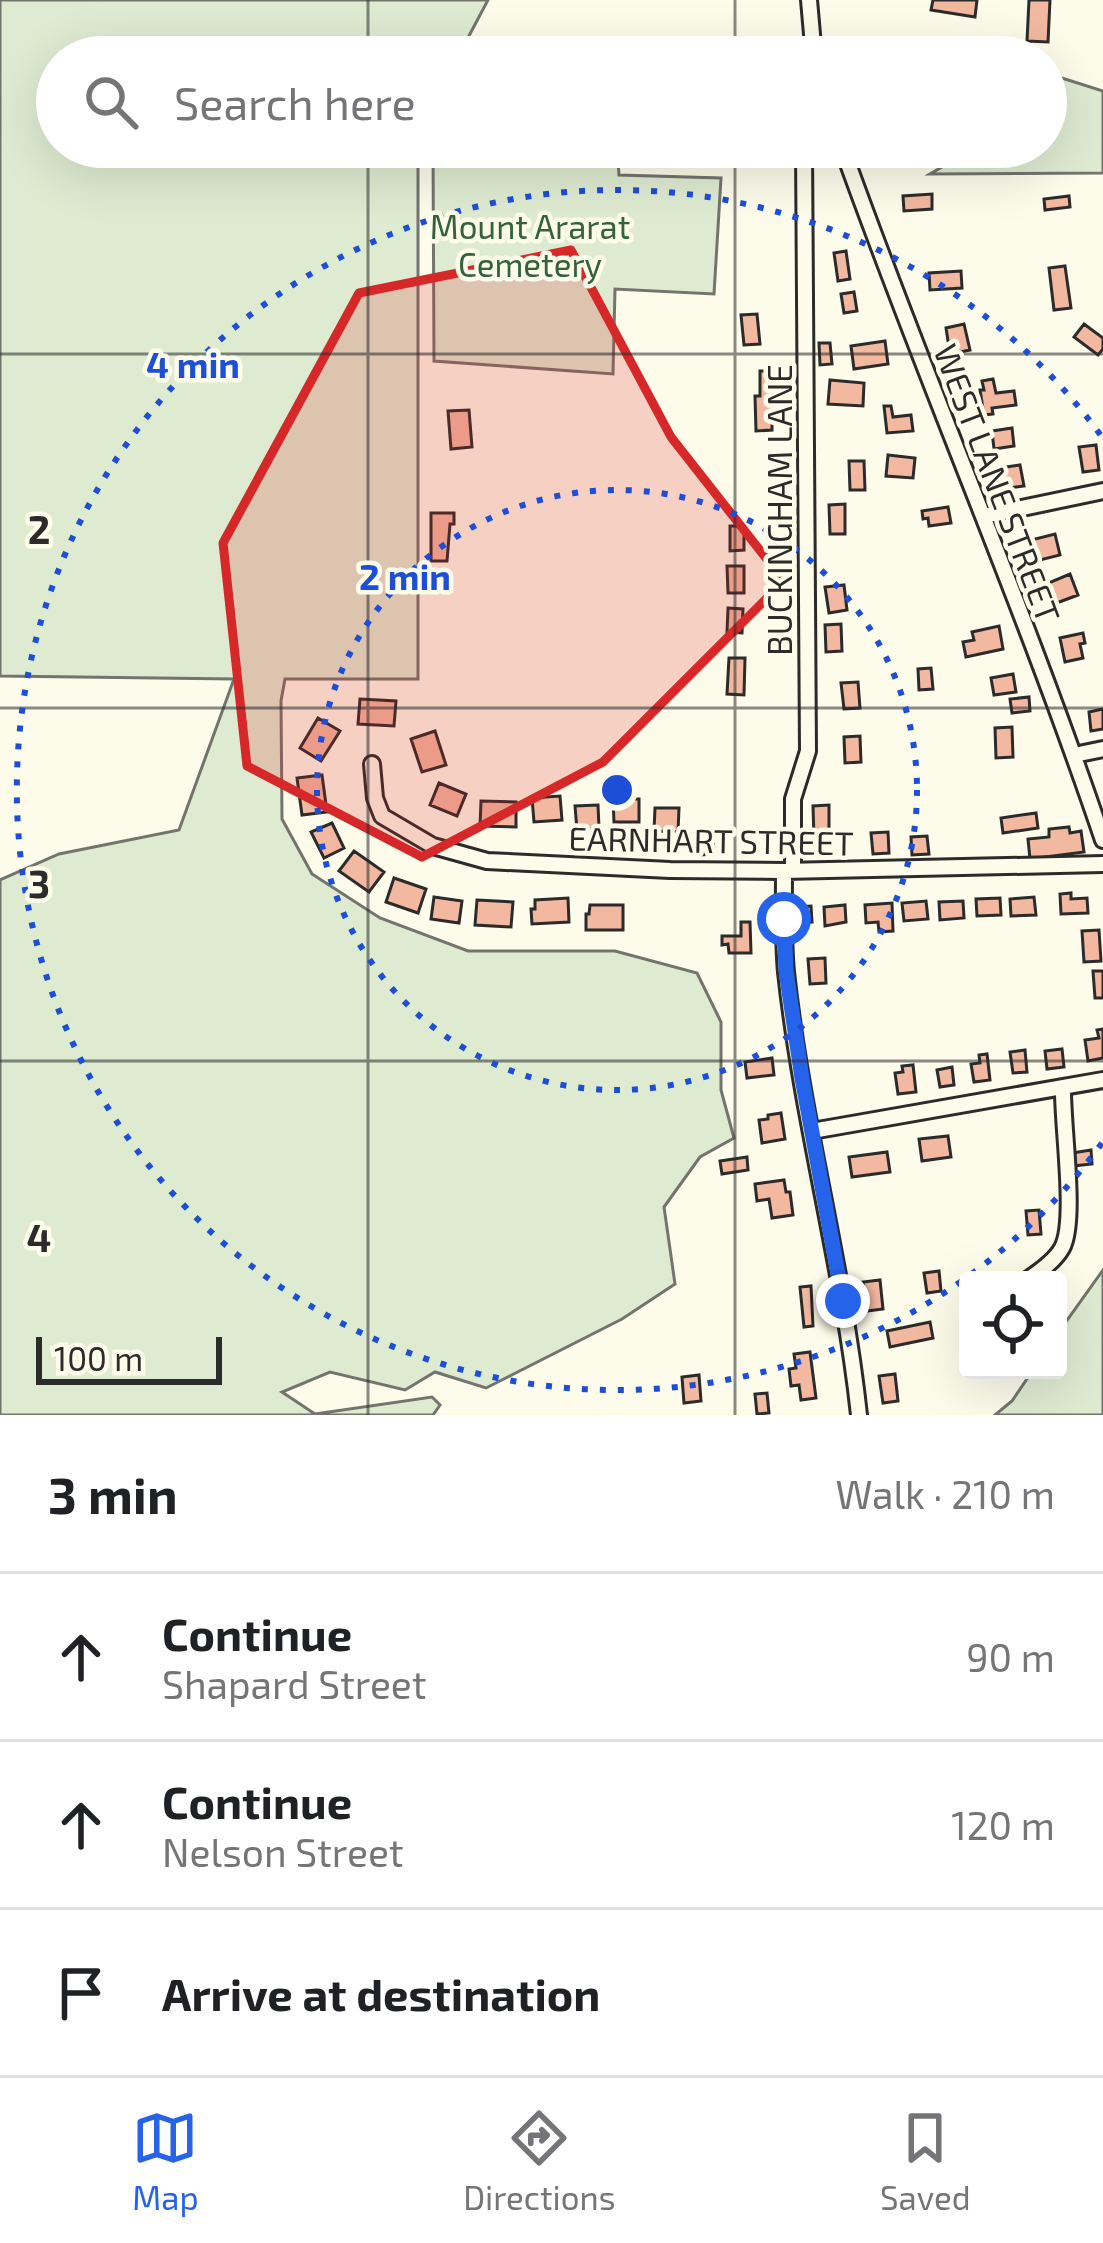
<!DOCTYPE html>
<html lang="en">
<head>
<meta charset="utf-8">
<style>
  body { margin:0; font-family:"Exo 2",sans-serif; background:#f2f2f2; color:#202124 }
  .controls { position:absolute; right:36px; bottom:36px; display:grid; overflow:hidden; border-radius:12px; box-shadow:0 12px 48px #0002 }
  .controls button { width:108px; height:108px; display:grid; place-items:center; padding:0; border:0; border-bottom:3px solid #e0e0e0; background:#fff; color:#202124; font:60px sans-serif }
  .scale { position:absolute; left:36px; bottom:30px; width:186px; box-sizing:border-box; padding-left:12px; border:6px solid #2b2b2b; border-top:0; font-size:33px; line-height:42px; white-space:nowrap; color:#2b2b2b; -webkit-text-stroke:9px #fdfbea; paint-order:stroke }
  .stop { position:absolute; width:36px; height:36px; margin:-27px; border:9px solid #2563eb; border-radius:50%; background:#fff }
  .stop.end { background:#2563eb; border-color:#fff; box-shadow:0 3px 12px #0008 }
  .list { margin:0; padding:0; list-style:none }
  h2 { display:flex; justify-content:space-between; align-items:center; height:156px; margin:0; padding:0 48px; font-size:51px }
  h2 small { font-size:39px; font-weight:400; color:#757577 }
  .list li { display:grid; grid-template-columns:78px 1fr auto; gap:36px; align-items:center; box-sizing:border-box; height:168px; padding:0 48px; border-top:3px solid #e0e0e0 }
  .list b { display:block; font-size:45px; white-space:nowrap }
  .list p { margin:0; font-size:39px; white-space:nowrap; color:#757577 }
  .list em { font-size:39px; font-style:normal; color:#757577 }
  .icon { flex:none; width:66px; height:66px; fill:none; stroke:currentColor; stroke-width:2; stroke-linecap:round; stroke-linejoin:round }
  .map { position:relative; flex:none; width:1103px; height:1415px; overflow:hidden }
  .search { position:absolute; background:#fff; box-shadow:0 12px 48px #0002; left:36px; right:36px; top:36px; height:132px; display:flex; align-items:center; gap:30px; box-sizing:border-box; padding:0 42px; border-radius:66px; color:#757577; font-size:45px }
  .sheet { height:660px; background:#fff }
  nav { display:flex; justify-content:space-around; align-items:center; box-sizing:border-box; height:168px; border-top:3px solid #e0e0e0; background:#fff; font-size:33px; color:#757577 }
  nav a { display:grid; justify-items:center; gap:6px }
  nav .on { color:#2563eb }
  .map>svg:first-child { display:block }
  .green { fill:#deebd1; stroke:#74746e; stroke-width:3 }
  .building { fill:#f2b8a0; stroke:#2b2b2b; stroke-width:3 }
  .lines { fill:none; stroke-linecap:round; stroke-linejoin:round }
  .minor-casing { stroke:#2b2b2b; stroke-width:20 }
  .minor { stroke:#fdfbea; stroke-width:14 }
  .route { stroke:#2563eb; stroke-width:15 }
  .marked { fill:#d62828; fill-opacity:0.2; stroke:#d62828; stroke-width:9; stroke-linejoin:round }
  .grid { fill:none; stroke:#2b2b2b; stroke-width:3; stroke-opacity:0.55 }
  .ring { fill:none; stroke:#1d4ed8; stroke-width:6; stroke-dasharray:6 12 }
  .labels { text-anchor:middle; dominant-baseline:central; stroke-width:9; stroke-linejoin:round; paint-order:stroke }
  .park-label { font-size:33px; fill:#34623c; stroke:#fdfbea }
  .street-label { font-size:33px; fill:#2b2b2b; stroke:#fdfbea }
  .grid-label { font-size:39px; text-anchor:middle; font-weight:bold; fill:#2b2b2b; stroke:#fdfbea; stroke-width:9; stroke-linejoin:round; paint-order:stroke }
  .centre { fill:#1d4ed8; stroke:#fdfbea; stroke-width:6 }
  .ring-label { font-size:36px; text-anchor:middle; font-weight:bold; fill:#1d4ed8; stroke:#fdfbea; stroke-width:9; stroke-linejoin:round; paint-order:stroke }
</style>
</head>
<body>
<div class="map">
<svg width="1103" height="1415" viewBox="0 0 1103 1415">
  <rect width="100%" height="100%" fill="#fdfbea"/>
  <!-- green -->
  <path class="green" d="M 0,0 L 488,0 L 462,49 L 436,50 L 419,57 L 57,57 L 57,147 L 418,147 L 418,679 L 285,679 L 281,701 L 282,819 L 312,874 L 380,918 L 468,951 L 615,951 L 697,973 L 721,1022 L 721,1090 L 734,1138 L 700,1157 L 664,1207 L 675,1284 L 622,1319 L 486,1388 L 435,1372 L 405,1390 L 330,1372 L 282,1392 L 315,1414 L 432,1397 L 440,1405 L 433,1415 L 0,1415 L 0,880 L 59,854 L 179,830 L 234,679 L 0,676 Z
    M 1046,73 L 1103,91 L 1103,173 L 930,174 L 976,147 L 1046,147 Z
    M 433,147 L 617,147 L 619,175 L 721,178 L 714,294 L 615,289 L 613,374 L 434,361 Z
    M 1103,1270 L 1103,1415 L 995,1415 L 1012,1401 L 1033,1370 L 1058,1370 L 1058,1333 Z"/>
  <!-- building -->
  <path class="building" d="M 933,0 L 977,0 L 975,17 L 931,10 Z
    M 1029,0 L 1050,0 L 1048,42 L 1027,41 Z
    M 907,147 L 960,147 L 960,149 L 923,150 L 923,159 L 908,160 Z
    M 932,194 L 932,209 L 904,211 L 903,196 Z
    M 1069,196 L 1070,207 L 1045,210 L 1044,199 Z
    M 846,251 L 850,279 L 838,281 L 834,253 Z
    M 1065,266 L 1071,308 L 1054,310 L 1049,268 Z
    M 961,271 L 962,288 L 930,290 L 929,273 Z
    M 854,292 L 857,311 L 844,313 L 841,294 Z
    M 757,314 L 760,344 L 744,345 L 741,315 Z
    M 964,324 L 970,350 L 950,354 L 946,328 Z
    M 1084,324 L 1103,338 L 1103,349 L 1098,355 L 1074,337 Z
    M 885,341 L 888,364 L 854,369 L 851,346 Z
    M 819,343 L 830,343 L 832,364 L 820,365 Z
    M 760,371 L 776,371 L 776,413 L 772,413 L 772,430 L 756,431 L 755,396 L 760,396 Z
    M 993,379 L 996,393 L 1014,391 L 1016,405 L 992,408 L 993,414 L 984,415 L 980,390 L 984,390 L 982,381 Z
    M 830,380 L 864,383 L 863,406 L 828,404 Z
    M 884,406 L 891,406 L 893,417 L 911,415 L 913,431 L 887,433 Z
    M 469,410 L 472,447 L 451,449 L 448,411 Z
    M 1012,428 L 1014,446 L 994,449 L 992,431 Z
    M 1096,445 L 1099,470 L 1083,472 L 1079,447 Z
    M 888,455 L 915,458 L 913,478 L 886,476 Z
    M 849,461 L 864,461 L 865,490 L 850,490 Z
    M 1020,465 L 1024,486 L 1002,489 L 999,468 Z
    M 845,504 L 845,534 L 830,534 L 829,505 Z
    M 948,507 L 951,523 L 929,526 L 928,518 L 923,519 L 922,511 Z
    M 431,513 L 454,513 L 454,524 L 450,524 L 447,561 L 431,561 Z
    M 730,526 L 744,526 L 744,550 L 730,551 Z
    M 1055,534 L 1060,555 L 1036,561 L 1031,540 Z
    M 727,566 L 744,566 L 744,593 L 728,593 Z
    M 1070,574 L 1078,595 L 1054,604 L 1046,584 Z
    M 844,585 L 847,610 L 829,613 L 825,587 Z
    M 728,608 L 743,609 L 742,633 L 727,632 Z
    M 841,624 L 842,651 L 826,652 L 825,625 Z
    M 999,626 L 1003,649 L 966,657 L 963,642 L 974,640 L 972,632 Z
    M 1083,633 L 1085,643 L 1080,644 L 1083,658 L 1065,662 L 1060,638 Z
    M 729,658 L 745,658 L 744,695 L 727,694 Z
    M 931,668 L 933,689 L 919,690 L 918,669 Z
    M 1013,674 L 1016,692 L 994,695 L 991,678 Z
    M 858,682 L 860,708 L 844,709 L 841,683 Z
    M 1029,697 L 1030,711 L 1012,713 L 1010,699 Z
    M 360,699 L 396,701 L 394,726 L 358,724 Z
    M 1103,709 L 1103,729 L 1091,731 L 1089,712 Z
    M 318,718 L 340,731 L 321,761 L 300,748 Z
    M 1012,727 L 1013,757 L 996,758 L 995,728 Z
    M 435,731 L 446,765 L 422,772 L 411,739 Z
    M 860,736 L 861,762 L 845,763 L 844,737 Z
    M 322,775 L 327,812 L 302,815 L 297,778 Z
    M 439,783 L 466,794 L 457,816 L 430,805 Z
    M 560,796 L 562,820 L 534,822 L 532,798 Z
    M 613,799 L 639,799 L 639,822 L 614,822 Z
    M 481,801 L 516,802 L 516,827 L 480,826 Z
    M 598,805 L 599,828 L 577,830 L 575,806 Z
    M 829,805 L 829,838 L 814,838 L 813,806 Z
    M 655,808 L 679,808 L 678,832 L 654,831 Z
    M 1036,813 L 1038,828 L 1003,833 L 1001,818 Z
    M 332,823 L 344,848 L 324,858 L 311,832 Z
    M 1069,827 L 1070,833 L 1081,831 L 1084,852 L 1030,859 L 1028,839 L 1049,837 L 1049,829 Z
    M 888,832 L 889,853 L 873,854 L 871,833 Z
    M 713,834 L 714,854 L 700,855 L 698,835 Z
    M 927,836 L 929,854 L 912,855 L 911,837 Z
    M 354,851 L 384,872 L 369,892 L 339,871 Z
    M 394,878 L 426,889 L 418,913 L 386,902 Z
    M 1071,893 L 1071,899 L 1087,898 L 1088,913 L 1061,914 L 1060,894 Z
    M 434,897 L 462,901 L 459,923 L 431,919 Z
    M 1034,897 L 1036,915 L 1011,916 L 1010,899 Z
    M 568,898 L 569,922 L 532,924 L 531,909 L 535,909 L 535,900 Z
    M 1000,898 L 1001,915 L 977,916 L 976,899 Z
    M 477,900 L 513,902 L 511,927 L 475,925 Z
    M 926,901 L 928,919 L 904,921 L 902,903 Z
    M 963,901 L 964,918 L 940,920 L 939,902 Z
    M 892,903 L 893,931 L 879,932 L 878,922 L 866,923 L 865,905 Z
    M 590,905 L 623,905 L 623,930 L 586,930 L 586,914 L 589,914 Z
    M 845,905 L 846,922 L 825,926 L 824,907 Z
    M 811,906 L 812,922 L 797,923 L 796,907 Z
    M 741,922 L 750,922 L 751,953 L 729,953 L 728,944 L 722,945 L 722,936 L 741,936 Z
    M 1099,930 L 1101,961 L 1084,962 L 1082,931 Z
    M 825,958 L 826,983 L 810,984 L 808,959 Z
    M 1093,971 L 1103,971 L 1103,998 L 1095,998 Z
    M 1103,1029 L 1103,1058 L 1088,1061 L 1085,1040 L 1099,1038 L 1097,1030 Z
    M 1062,1049 L 1064,1067 L 1047,1069 L 1045,1051 Z
    M 1025,1050 L 1027,1072 L 1013,1073 L 1010,1052 Z
    M 987,1054 L 990,1080 L 974,1082 L 971,1064 L 980,1063 L 979,1055 Z
    M 772,1058 L 774,1075 L 747,1078 L 745,1062 Z
    M 913,1065 L 916,1092 L 898,1094 L 895,1073 L 903,1072 L 902,1066 Z
    M 952,1067 L 954,1085 L 940,1087 L 937,1070 Z
    M 781,1113 L 785,1139 L 762,1143 L 759,1120 L 768,1119 L 768,1115 Z
    M 948,1136 L 951,1157 L 922,1161 L 919,1139 Z
    M 1091,1150 L 1092,1164 L 1073,1166 L 1072,1153 Z
    M 887,1152 L 890,1172 L 852,1177 L 849,1157 Z
    M 747,1157 L 748,1170 L 722,1174 L 720,1161 Z
    M 784,1180 L 786,1192 L 790,1192 L 793,1215 L 772,1218 L 769,1199 L 757,1201 L 755,1184 Z
    M 1039,1210 L 1041,1234 L 1028,1235 L 1026,1211 Z
    M 939,1271 L 941,1291 L 927,1293 L 924,1273 Z
    M 880,1280 L 883,1309 L 867,1311 L 863,1282 Z
    M 811,1286 L 813,1326 L 804,1327 L 800,1287 Z
    M 930,1322 L 933,1338 L 890,1347 L 887,1331 Z
    M 810,1352 L 816,1398 L 801,1400 L 799,1385 L 791,1386 L 789,1369 L 796,1368 L 794,1354 Z
    M 895,1374 L 898,1401 L 883,1403 L 879,1376 Z
    M 699,1375 L 701,1401 L 684,1403 L 682,1377 Z
    M 767,1393 L 769,1413 L 757,1414 L 755,1394 Z"/>
  <g class="lines">
    <!-- minor casing -->
    <g class="minor-casing">
      <path id="minor" d="M 809,0 L 814,57
        M 842,147 C 925,380 1024,606 1103,840
        M 984,516 L 1103,491
        M 1074,755 L 1103,749
        M 372,764 L 375,798 L 382,816 L 433,846 L 487,861 L 670,870 L 784,871 L 1103,864
        M 784,871 C 784,905 783,939 786,972 C 802,1121 843,1266 859,1415
        M 793,871 L 793,799 L 808,751 L 804,147
        M 812,1131 L 1103,1080
        M 1027,1280 C 1039,1272 1055,1261 1062,1248 C 1077,1221 1062,1124 1063,1087"/>
    </g>
    <!-- minor -->
    <use href="#minor" class="minor"/>
  </g>
  <g class="lines">
    <!-- route -->
    <path class="route" d="M 784,919 L 786,971 L 802,1078 L 843,1301"/>
  </g>
  <!-- marked area -->
  <path class="marked" d="M 571,250 L 671,437 L 784,581 L 603,762 L 422,857 L 247,766 L 223,543 L 359,293 Z"/>
  <!-- grid -->
  <path class="grid" d="M 368,0 L 368,57M 735,0 L 735,57M 368,147 L 368,1415M 735,147 L 735,1415M 0,354 L 1103,354M 0,708 L 1103,708M 0,1061 L 1103,1061"/>
  <!-- distance rings -->
  <g class="ring">
    <circle cx="617" cy="790" r="300"/>
    <path d="M1102 1143A600 600 0 1 1 1102 437"/>
  </g>
  <g class="labels">
    <!-- park labels -->
    <g class="park-label">
      <text x="530" y="226">Mount Ararat<tspan x="530" dy="38">Cemetery</tspan></text>
    </g>
    <!-- street labels -->
    <g class="street-label">
      <text transform="translate(998 483) rotate(69)">WEST LANE STREET</text>
      <text transform="translate(779 510) rotate(-90)">BUCKINGHAM LANE</text>
      <text transform="translate(711 840) rotate(1)">EARNHART STREET</text>
    </g>
  </g>
  <g class="grid-label">
    <text x="39" y="544">2</text>
    <text x="39" y="898">3</text>
    <text x="39" y="1252">4</text>
  </g>
  <circle cx="617" cy="790" r="18" class="centre"/>
  <g class="ring-label">
    <text x="193" y="378">4 min</text>
    <text x="405" y="590">2 min</text>
  </g>
</svg>
<div class="controls">
<button><svg class="icon" aria-label="locate" viewBox="0 0 24 24"><circle cx="12" cy="12" r="6"/><path d="M12 2v4M12 18v4M2 12h4M18 12h4"/></svg></button>
</div>
<div class="scale">100 m</div>
<div class="stop" style="left:784px;top:919px"></div>
<div class="stop end" style="left:843px;top:1301px"></div>
<div class="search"><svg class="icon" aria-label="search" viewBox="0 0 24 24"><circle cx="10" cy="10" r="6"/><path d="M15 15l6 6"/></svg>Search here</div>
</div>
<section class="sheet">
<h2>3 min<small>Walk · 210 m</small></h2>
<ul class="list">
<li><svg class="icon" aria-label="ahead" viewBox="0 0 24 24"><path d="M12 20V5M6 11l6-6 6 6"/></svg><div><b>Continue</b><p>Shapard Street</p></div><em>90 m</em></li>
<li><svg class="icon" aria-label="ahead" viewBox="0 0 24 24"><path d="M12 20V5M6 11l6-6 6 6"/></svg><div><b>Continue</b><p>Nelson Street</p></div><em>120 m</em></li>
<li><svg class="icon" aria-label="arrive" viewBox="0 0 24 24"><path d="M6 21V4h12l-3 4 3 4H6"/></svg><div><b>Arrive at destination</b></div></li>
</ul>
</section>
<nav>
<a class="on"><svg class="icon" aria-label="map" viewBox="0 0 24 24"><path d="M3 6l6-2 6 2 6-2v14l-6 2-6-2-6 2zM9 4v14M15 6v14"/></svg>Map</a>
<a><svg class="icon" aria-label="directions" viewBox="0 0 24 24"><path d="M12 3l9 9-9 9-9-9zM9 14v-3h6M13 9l2 2-2 2"/></svg>Directions</a>
<a><svg class="icon" aria-label="saved" viewBox="0 0 24 24"><path d="M7 4h10v16l-5-4-5 4z"/></svg>Saved</a>
</nav>
</body>
</html>
